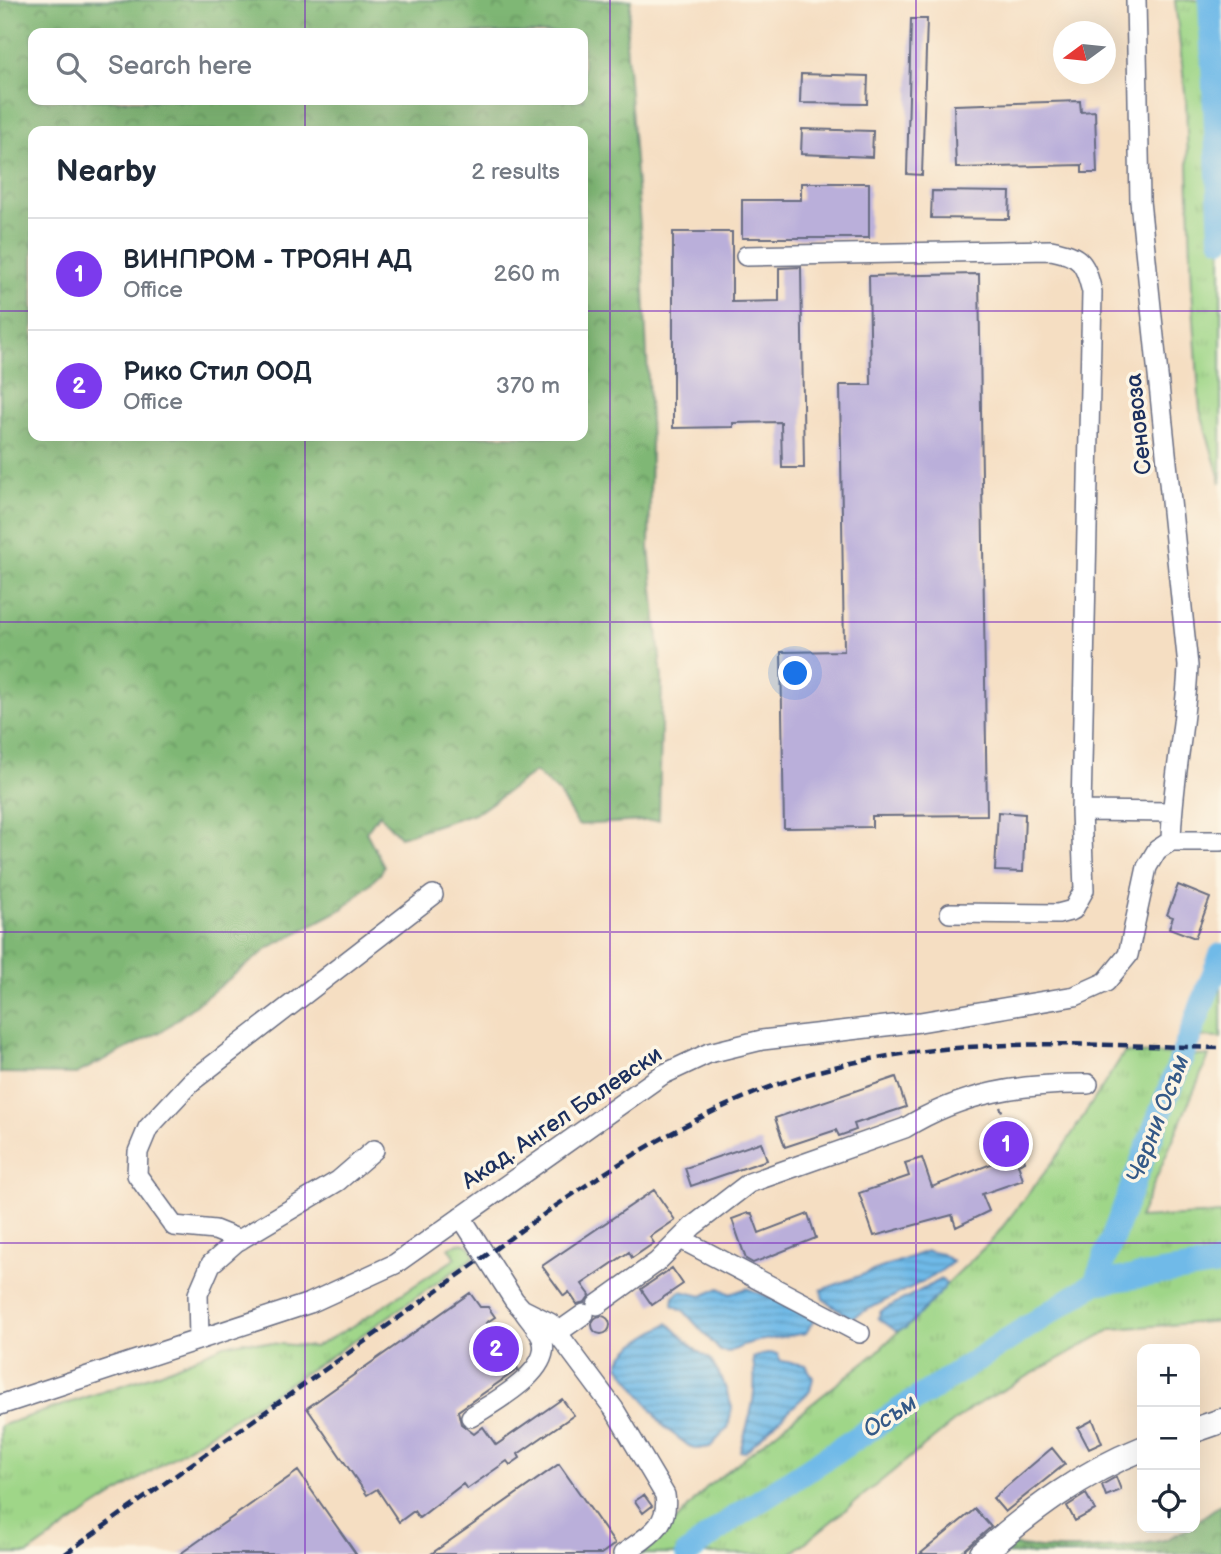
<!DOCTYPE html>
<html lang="en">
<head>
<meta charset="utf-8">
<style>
  body { margin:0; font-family:"Balsamiq Sans",sans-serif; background:#f2f2f3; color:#1f2937 }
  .controls { position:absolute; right:21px; bottom:21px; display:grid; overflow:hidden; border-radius:14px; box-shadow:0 7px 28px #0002 }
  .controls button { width:63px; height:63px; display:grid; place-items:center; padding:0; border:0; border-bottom:2px solid #e0e1e3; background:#fff; color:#1f2937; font:35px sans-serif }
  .compass { position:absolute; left:1053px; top:21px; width:63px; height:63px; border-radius:50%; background:#fff; box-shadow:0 7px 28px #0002; rotate:255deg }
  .you { position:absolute; left:796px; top:674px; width:24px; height:24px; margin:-18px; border:5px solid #fff; border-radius:50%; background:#1a73e8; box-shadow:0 0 0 10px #1a73e833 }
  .badge { display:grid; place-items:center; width:46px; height:46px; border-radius:50%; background:#7c3aed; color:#fff; font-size:23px; font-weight:700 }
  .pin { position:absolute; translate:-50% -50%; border:4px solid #fff; box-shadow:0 2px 7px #0006 }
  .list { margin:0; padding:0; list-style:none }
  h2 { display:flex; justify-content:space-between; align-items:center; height:91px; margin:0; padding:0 28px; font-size:30px }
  h2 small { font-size:23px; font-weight:400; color:#747a83 }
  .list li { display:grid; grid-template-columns:46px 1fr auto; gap:21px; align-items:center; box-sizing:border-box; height:112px; padding:0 28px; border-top:2px solid #e0e1e3 }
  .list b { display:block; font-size:26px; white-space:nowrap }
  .list p { margin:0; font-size:23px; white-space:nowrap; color:#747a83 }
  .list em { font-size:23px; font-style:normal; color:#747a83 }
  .icon { flex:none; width:38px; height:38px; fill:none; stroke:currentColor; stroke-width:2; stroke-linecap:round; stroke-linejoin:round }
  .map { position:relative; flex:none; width:1221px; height:1554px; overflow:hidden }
  .search { position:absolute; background:#fff; box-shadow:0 7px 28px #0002; left:28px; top:28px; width:560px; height:77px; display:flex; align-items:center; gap:18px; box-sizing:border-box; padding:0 24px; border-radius:14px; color:#747a83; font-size:26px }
  .panel { position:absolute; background:#fff; box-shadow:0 7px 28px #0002; left:28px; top:126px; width:560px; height:315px; border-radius:14px }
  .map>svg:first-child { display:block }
  .grass { fill:url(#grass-tufts); stroke:#5d8273; stroke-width:2 }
  .forest { fill:url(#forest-crowns); stroke:#4d7369; stroke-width:2; fill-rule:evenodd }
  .water { fill:url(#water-rules); stroke:#4574a3; stroke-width:2 }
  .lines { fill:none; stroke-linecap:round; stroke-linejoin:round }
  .river { stroke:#6fbae8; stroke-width:24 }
  .building { fill:#baafda }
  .minor-casing { stroke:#676c81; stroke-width:22 }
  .major-casing { stroke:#676c81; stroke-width:27 }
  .path { stroke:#676c81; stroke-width:2.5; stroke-dasharray:5 5; stroke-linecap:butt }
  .minor { stroke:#fff; stroke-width:19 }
  .major { stroke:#fff; stroke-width:24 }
  .rail { stroke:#1b2f5e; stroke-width:4.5; stroke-dasharray:10 5; stroke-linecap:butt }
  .grid { fill:none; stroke:#7b2cbf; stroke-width:2; stroke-opacity:0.55 }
  .labels { text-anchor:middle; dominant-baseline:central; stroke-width:7; stroke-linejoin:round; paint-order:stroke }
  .street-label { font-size:23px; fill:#1b2f5e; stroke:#fcf5e5 }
  .water-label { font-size:24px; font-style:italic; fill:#345987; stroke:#fcf5e5 }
</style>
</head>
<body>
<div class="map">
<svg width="1221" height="1554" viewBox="0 0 1221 1554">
  <defs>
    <pattern id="grass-tufts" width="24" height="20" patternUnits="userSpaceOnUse" patternTransform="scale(1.75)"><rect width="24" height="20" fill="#9fd688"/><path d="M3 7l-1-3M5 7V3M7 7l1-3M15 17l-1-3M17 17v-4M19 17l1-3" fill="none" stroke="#88b878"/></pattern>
    <pattern id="forest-crowns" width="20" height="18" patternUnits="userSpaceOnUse" patternTransform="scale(1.75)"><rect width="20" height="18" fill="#7fb774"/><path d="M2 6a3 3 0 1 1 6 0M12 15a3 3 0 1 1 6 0" fill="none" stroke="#679562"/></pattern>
    <pattern id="water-rules" width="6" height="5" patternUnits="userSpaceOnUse" patternTransform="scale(1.75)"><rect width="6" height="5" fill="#6fbae8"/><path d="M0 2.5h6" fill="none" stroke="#5a98bf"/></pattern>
  </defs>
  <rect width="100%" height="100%" fill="#fcf5e5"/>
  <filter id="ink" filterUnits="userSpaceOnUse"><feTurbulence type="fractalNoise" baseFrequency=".0143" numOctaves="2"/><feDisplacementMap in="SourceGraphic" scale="14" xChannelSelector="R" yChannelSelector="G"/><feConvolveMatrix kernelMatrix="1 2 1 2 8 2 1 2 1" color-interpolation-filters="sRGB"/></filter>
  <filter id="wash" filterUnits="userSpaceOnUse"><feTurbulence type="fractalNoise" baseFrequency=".00686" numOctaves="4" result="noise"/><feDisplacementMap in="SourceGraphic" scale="28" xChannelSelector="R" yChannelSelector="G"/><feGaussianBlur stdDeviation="1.57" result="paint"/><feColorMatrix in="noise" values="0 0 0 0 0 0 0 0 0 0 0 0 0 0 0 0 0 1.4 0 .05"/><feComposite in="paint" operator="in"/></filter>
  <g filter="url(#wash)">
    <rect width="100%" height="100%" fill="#f5dec2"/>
    <!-- grass -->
    <path class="grass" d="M 1175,0 L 1221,0 L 1221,483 L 1200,410 L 1192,289 L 1186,101 Z
      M 1221,982 L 1221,1038 L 1197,1037 Z
      M 1124,1053 L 1209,1056 L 1139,1218 L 1221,1214 L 1221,1321 L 1112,1329 L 971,1408 L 791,1554 L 641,1554 L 658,1541 L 706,1488 L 877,1352 L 993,1239 L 1059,1154 Z
      M 460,1243 C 470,1244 473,1248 474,1257 L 336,1353 L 89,1511 L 28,1554 L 0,1554 L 0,1426 L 162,1372 L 224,1345 L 244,1341 L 315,1347 L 355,1325 L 456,1258 L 449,1248 Z"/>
    <!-- forest -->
    <path class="forest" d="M 0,0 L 631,0 L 626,41 L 643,266 L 651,445 L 649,548 L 662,679 L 659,820 L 578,825 L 558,792 L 535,772 L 480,811 L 400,837 L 379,814 L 366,832 L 384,866 L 381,873 L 344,908 L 270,947 L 162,1031 L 76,1074 L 0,1073 ZM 33,33 L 583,33 L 583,100 L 33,100 ZM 33,131 L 583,131 L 583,436 L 33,436 Z
      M 1221,1504 L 1221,1554 L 1004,1554 L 1013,1545 C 1061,1552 1111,1550 1160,1541 C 1173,1539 1181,1528 1195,1528 L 1195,1523 Z"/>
    <!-- water -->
    <path class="water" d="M 927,1251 L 942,1254 L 953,1262 L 934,1276 L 851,1318 L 823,1299 L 821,1290 Z
      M 942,1279 L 946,1283 L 943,1290 L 906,1328 L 896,1331 L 878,1318 L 881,1311 Z
      M 719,1288 L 730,1294 L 747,1288 L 808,1313 L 814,1320 L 806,1333 L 752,1342 L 729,1352 L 720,1351 L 684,1311 L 673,1305 L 674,1296 L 681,1291 L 702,1296 Z
      M 668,1323 L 696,1350 L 710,1359 L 723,1381 L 732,1407 L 728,1428 L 710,1447 L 698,1449 L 689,1446 L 664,1427 L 619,1365 C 622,1347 654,1333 668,1323 Z
      M 767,1353 L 777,1354 L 781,1361 L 806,1365 L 813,1378 L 810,1391 L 745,1452 L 740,1451 C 750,1415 758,1397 753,1358 Z"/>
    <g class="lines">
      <!-- river -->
      <path class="river" d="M 1210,0 L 1221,238
        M 1095,1283 L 1221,955
        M 687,1554 L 732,1519 L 1095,1283 L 1221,1264"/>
    </g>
    <g id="blocks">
      <!-- building -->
      <path class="building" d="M 911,19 L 927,19 L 922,175 L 907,174 Z
        M 801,74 L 868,76 L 867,104 L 800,103 Z
        M 1080,101 L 1081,112 L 1095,111 L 1097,173 L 1082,173 L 1082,165 L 956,168 L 954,105 Z
        M 802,129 L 873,131 L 872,157 L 801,154 Z
        M 801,183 L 869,183 L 869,238 L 742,238 L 742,200 L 801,200 Z
        M 932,191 L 1010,192 L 1009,219 L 931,218 Z
        M 673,232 L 732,232 L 732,302 L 779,301 L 779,268 L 801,267 L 804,468 L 782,468 L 781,422 L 733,423 L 733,427 L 673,428 Z
        M 979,274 L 987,815 L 872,816 L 872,827 L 784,828 L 781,652 L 844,651 L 840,385 L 871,385 L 869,276 Z
        M 998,812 L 1025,814 L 1023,872 L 995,871 Z
        M 1178,885 L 1210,898 L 1195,938 L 1169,928 L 1173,917 L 1167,915 Z
        M 896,1077 L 906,1107 L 854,1124 L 856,1130 L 839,1136 L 836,1130 L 785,1147 L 775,1118 Z
        M 1011,1118 L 1025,1161 L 1018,1164 L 1023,1180 L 982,1194 L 989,1211 L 956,1227 L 952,1215 L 874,1236 L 859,1193 L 909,1176 L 905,1163 L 922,1158 L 932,1187 L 999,1161 L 987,1127 Z
        M 761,1142 L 767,1160 L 691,1186 L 685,1168 Z
        M 654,1190 L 675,1220 L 650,1237 L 654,1243 L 632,1258 L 629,1252 L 582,1284 L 590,1295 L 585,1302 L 577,1304 L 569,1292 L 564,1296 L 542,1266 Z
        M 748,1213 L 752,1214 L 759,1233 L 808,1214 L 816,1238 L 753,1263 L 746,1259 L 732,1219 Z
        M 672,1268 L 683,1284 L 652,1305 L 641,1289 Z
        M 470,1293 L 480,1307 L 488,1307 L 495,1317 L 486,1323 L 518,1369 L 458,1411 L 461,1424 L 474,1434 L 483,1427 L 496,1445 L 562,1399 L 574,1415 L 518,1454 L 520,1458 L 510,1465 L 507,1461 L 467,1489 L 463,1484 L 419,1518 L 414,1511 L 399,1522 L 377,1489 L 367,1495 L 307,1408 Z
        M592 1325a9 9 0 1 1 18 0a9 9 0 1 1-18 0Z
        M 1093,1420 L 1102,1443 L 1089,1449 L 1078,1428 Z
        M 1052,1448 L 1065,1464 L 1005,1512 L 993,1498 Z
        M 559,1464 L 615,1544 L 601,1554 L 431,1554 Z
        M 298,1471 L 356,1554 L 180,1554 Z
        M 1116,1477 L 1121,1490 L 1106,1496 L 1102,1485 Z
        M 1086,1494 L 1095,1510 L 1075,1521 L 1067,1506 Z
        M 644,1495 L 652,1506 L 643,1513 L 635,1501 Z
        M 975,1509 L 991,1527 L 960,1554 L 920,1554 Z"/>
    </g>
  </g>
  <g filter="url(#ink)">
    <use href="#blocks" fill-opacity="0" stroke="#676c81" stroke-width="2"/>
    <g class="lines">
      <!-- minor casing -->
      <g class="minor-casing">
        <path id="minor" d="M 1136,0 L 1140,201 L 1188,666 C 1186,725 1172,782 1171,841
          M 746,256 L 1051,250 C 1082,256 1085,263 1092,292 L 1081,811 L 1084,890 L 1073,910 L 1058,914 L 950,913
          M 1081,811 L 1172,812
          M 1171,841 L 1221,841
          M 461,1217 L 514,1300 L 522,1309 L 550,1323 L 614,1409 L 665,1495 C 670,1527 646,1537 623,1554
          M 681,1239 L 860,1333
          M 240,1240 L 215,1230 L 174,1226 L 137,1175 L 138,1152 L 148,1128 L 191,1082 L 433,895
          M 597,1305 L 657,1262 L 693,1226 L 749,1183 L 905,1128 C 961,1093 1023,1083 1088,1084
          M 557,1333 L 584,1314
          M 199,1339 L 198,1294 L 211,1264 L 236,1242 L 338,1181 L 374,1150
          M 0,1405 L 310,1303 L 395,1264 L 662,1075 L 709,1053 L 762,1040 L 920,1022 L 1075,996 L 1106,982 L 1128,955 L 1147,867 L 1157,850 L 1171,841
          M 471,1417 C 493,1402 550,1373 543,1342 C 541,1331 529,1320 523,1310"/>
      </g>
      <!-- major casing -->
      <g class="major-casing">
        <path id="major" d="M 1195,1430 L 1221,1421
          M 982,1554 C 1031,1511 1081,1473 1142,1449"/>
      </g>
      <!-- path -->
      <path class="path" d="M 1000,1107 L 1006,1120"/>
      <!-- minor -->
      <use href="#minor" class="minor"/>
      <!-- major -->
      <use href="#major" class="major"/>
      <!-- rail -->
      <path class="rail" d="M 65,1554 C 186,1468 307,1382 428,1297 C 557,1206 686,1101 843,1065 C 967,1036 1094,1045 1221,1048"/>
    </g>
  </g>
  <!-- grid -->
  <path class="grid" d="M 305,0 L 305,33M 610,0 L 610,1554M 916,0 L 916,1554M 305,100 L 305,131M 0,311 L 33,311M 583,311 L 1221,311M 305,436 L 305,1554M 0,622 L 1221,622M 0,932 L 1221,932M 0,1243 L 1221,1243"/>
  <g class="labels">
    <!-- street labels -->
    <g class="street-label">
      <text transform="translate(1139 424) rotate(-96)">Сеновоза</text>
      <text transform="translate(562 1118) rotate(-34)">Акад. Ангел Балевски</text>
    </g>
    <!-- water labels -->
    <g class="water-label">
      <text transform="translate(1158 1119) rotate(-69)">Черни Осъм</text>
      <text transform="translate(890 1416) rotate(-33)">Осъм</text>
    </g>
  </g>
</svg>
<div class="controls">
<button>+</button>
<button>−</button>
<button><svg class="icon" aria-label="locate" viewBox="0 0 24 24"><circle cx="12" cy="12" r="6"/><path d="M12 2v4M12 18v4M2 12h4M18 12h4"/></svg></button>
</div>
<svg class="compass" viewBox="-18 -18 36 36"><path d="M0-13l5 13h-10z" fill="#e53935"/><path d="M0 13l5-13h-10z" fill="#747a83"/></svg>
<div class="you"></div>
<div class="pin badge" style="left:1006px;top:1144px">1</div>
<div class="pin badge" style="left:496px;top:1349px">2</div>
<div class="search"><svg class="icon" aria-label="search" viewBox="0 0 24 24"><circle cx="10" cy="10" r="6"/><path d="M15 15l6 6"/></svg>Search here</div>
<section class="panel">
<h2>Nearby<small>2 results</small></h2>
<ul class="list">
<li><span class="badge">1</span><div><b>ВИНПРОМ - ТРОЯН АД</b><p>Office</p></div><em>260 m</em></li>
<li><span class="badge">2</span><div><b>Рико Стил ООД</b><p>Office</p></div><em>370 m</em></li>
</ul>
</section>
</div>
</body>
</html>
